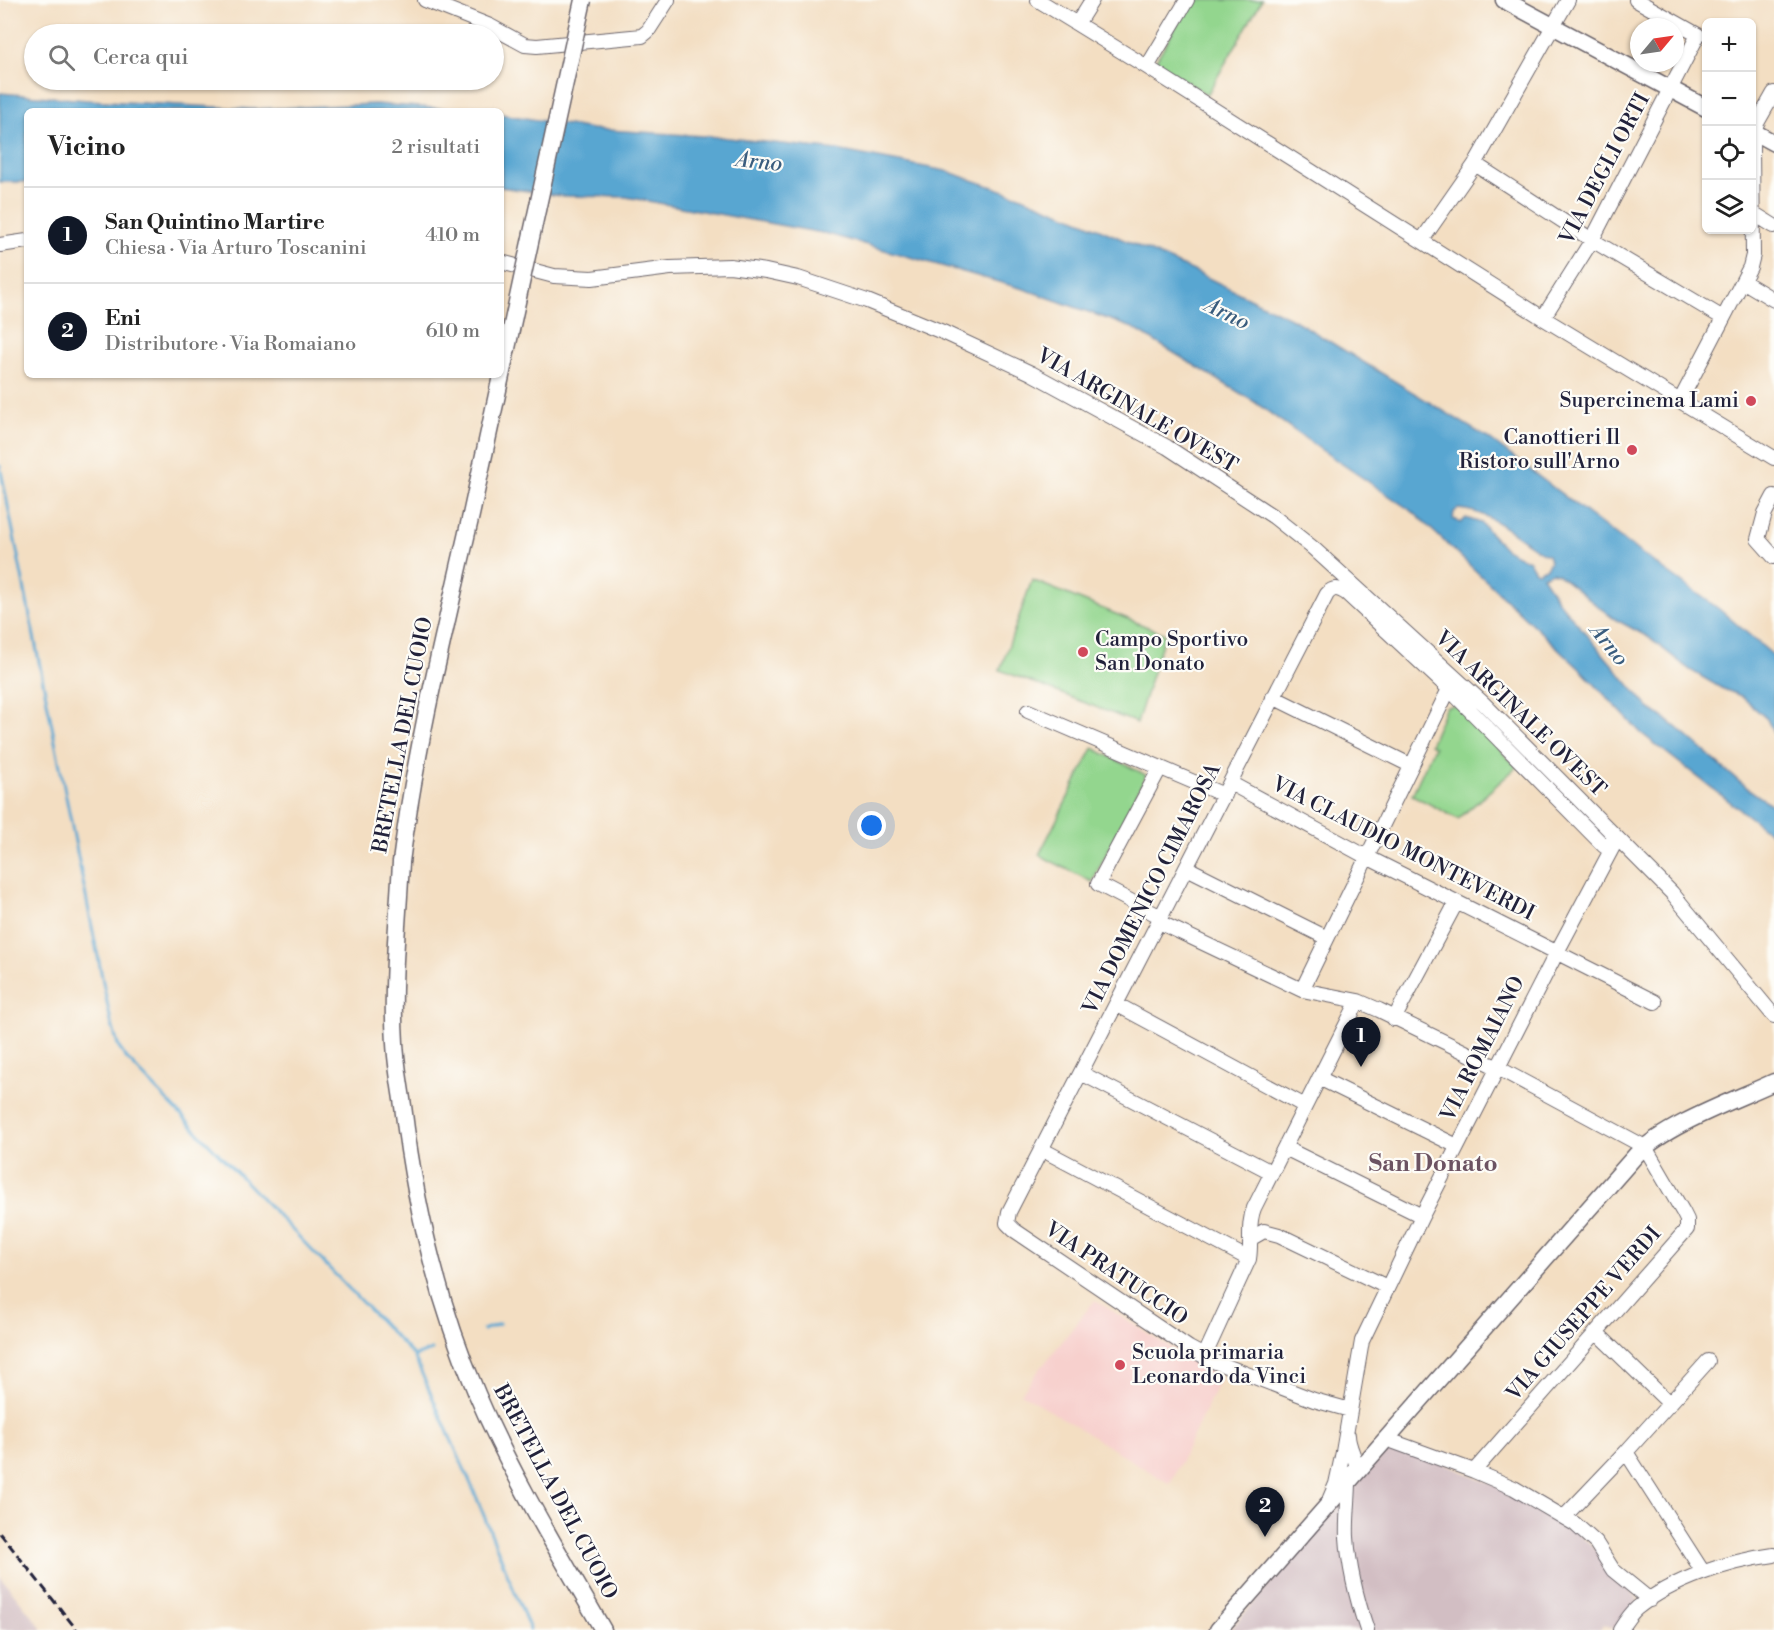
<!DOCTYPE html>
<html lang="it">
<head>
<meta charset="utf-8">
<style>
  body { margin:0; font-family:"Libre Bodoni",serif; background:#f6f6f6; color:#222 }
  .controls { position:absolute; right:18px; top:18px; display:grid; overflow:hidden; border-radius:9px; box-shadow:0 2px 4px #0004 }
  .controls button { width:54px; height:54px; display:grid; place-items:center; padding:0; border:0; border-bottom:2px solid #e0e0e0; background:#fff; color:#222; font:30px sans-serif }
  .compass { position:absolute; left:1630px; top:18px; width:54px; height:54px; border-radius:50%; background:#fff; box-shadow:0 2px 4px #0004; rotate:61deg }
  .you { position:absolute; left:872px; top:826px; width:21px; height:21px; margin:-15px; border:4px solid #fff; border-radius:50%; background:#1a73e8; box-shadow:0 0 0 9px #1a73e833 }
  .badge { display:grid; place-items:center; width:39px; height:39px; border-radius:50%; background:#111827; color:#fff; font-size:20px; font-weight:700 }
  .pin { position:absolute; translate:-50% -50px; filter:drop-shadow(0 2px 3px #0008) }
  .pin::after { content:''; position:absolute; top:32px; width:21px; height:18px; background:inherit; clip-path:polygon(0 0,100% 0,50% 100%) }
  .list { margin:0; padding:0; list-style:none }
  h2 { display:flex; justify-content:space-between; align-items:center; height:78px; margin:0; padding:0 24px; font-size:26px }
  h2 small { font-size:20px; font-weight:400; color:#767676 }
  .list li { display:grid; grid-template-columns:39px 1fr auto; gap:18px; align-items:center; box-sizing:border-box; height:96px; padding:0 24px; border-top:2px solid #e0e0e0 }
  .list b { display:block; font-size:22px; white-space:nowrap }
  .list p { margin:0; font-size:20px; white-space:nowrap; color:#767676 }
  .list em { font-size:20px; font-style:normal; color:#767676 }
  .icon { flex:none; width:33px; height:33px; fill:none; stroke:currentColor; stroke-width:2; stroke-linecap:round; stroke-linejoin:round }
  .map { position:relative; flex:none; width:1774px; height:1630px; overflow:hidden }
  .search { position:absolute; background:#fff; box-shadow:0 2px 4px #0004; left:24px; top:24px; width:480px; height:66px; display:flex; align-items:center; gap:15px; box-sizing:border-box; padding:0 21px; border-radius:33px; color:#767676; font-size:22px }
  .panel { position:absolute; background:#fff; box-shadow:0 2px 4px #0004; left:24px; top:108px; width:480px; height:270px; border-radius:9px }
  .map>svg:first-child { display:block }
  .built { fill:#f7d0cd }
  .industrial { fill:#d2bec3 }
  .green { fill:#93d68e; stroke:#5a7c64; stroke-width:1.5 }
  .water { fill:#58a6d1; stroke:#3d6486; stroke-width:1.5; fill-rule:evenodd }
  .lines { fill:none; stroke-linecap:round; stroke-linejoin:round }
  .stream { stroke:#58a6d1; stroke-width:3 }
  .minor-casing { stroke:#6b646a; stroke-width:16 }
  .major-casing { stroke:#6b646a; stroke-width:19 }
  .minor { stroke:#fff; stroke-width:14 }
  .major { stroke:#fff; stroke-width:16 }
  .rail { stroke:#22223b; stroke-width:3; stroke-dasharray:9 4.5; stroke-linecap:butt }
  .major-bridge-casing { stroke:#6b646a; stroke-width:19; stroke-linecap:butt }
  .major-bridge { stroke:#fff; stroke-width:16 }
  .poi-dot { fill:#d1495b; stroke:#fdfcf7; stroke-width:2 }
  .labels { text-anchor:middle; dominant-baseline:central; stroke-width:4.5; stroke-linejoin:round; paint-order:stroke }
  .street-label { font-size:21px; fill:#22223b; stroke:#fdfcf7 }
  .poi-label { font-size:21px; fill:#22223b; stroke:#fdfcf7; text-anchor:end }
  .water-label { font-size:22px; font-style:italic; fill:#3a5d7e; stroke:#fdfcf7 }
  .quarter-label { font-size:24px; font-weight:bold; fill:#6c5362; stroke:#fdfcf7 }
</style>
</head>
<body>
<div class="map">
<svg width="1774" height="1630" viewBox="0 0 1774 1630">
  <rect width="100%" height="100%" fill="#fdfcf7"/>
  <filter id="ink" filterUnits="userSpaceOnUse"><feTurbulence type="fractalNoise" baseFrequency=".0167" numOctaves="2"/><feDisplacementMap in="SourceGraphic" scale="12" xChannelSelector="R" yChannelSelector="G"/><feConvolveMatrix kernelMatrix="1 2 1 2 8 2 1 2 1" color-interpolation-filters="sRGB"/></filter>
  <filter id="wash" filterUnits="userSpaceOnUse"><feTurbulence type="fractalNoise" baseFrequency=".008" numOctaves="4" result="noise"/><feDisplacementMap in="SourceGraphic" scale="24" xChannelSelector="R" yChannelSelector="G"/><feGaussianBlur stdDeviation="1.35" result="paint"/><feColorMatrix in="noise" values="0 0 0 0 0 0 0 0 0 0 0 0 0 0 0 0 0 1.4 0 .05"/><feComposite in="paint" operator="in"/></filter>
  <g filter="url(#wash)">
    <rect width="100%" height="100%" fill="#f3dec2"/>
    <!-- built -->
    <path class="built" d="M 1095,1300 L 1220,1379 L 1170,1484 L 1021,1393 Z"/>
    <!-- industrial -->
    <path class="industrial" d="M 1393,1443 L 1510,1491 L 1574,1530 L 1596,1550 L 1638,1599 L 1615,1629 L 1603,1624 L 1600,1630 L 1230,1630 Z
      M 0,1576 L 43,1630 L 0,1630 Z"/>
    <!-- green -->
    <path class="green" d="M 1191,0 L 1262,0 L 1207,95 L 1155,62 Z
      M 1032,580 L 1165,634 L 1137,723 L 1000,670 Z
      M 1456,705 L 1517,767 L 1458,819 L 1412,795 L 1434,747 L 1430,744 L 1446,707 Z
      M 1093,748 L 1146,775 L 1092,882 L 1039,855 Z"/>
    <!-- water -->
    <path class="water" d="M 0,93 L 87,100 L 253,109 L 375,104 L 479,111 L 27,111 L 27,182 L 0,182 Z
      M 501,114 L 592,129 L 720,137 L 837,150 L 946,171 L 1022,197 L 1086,223 L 1196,272 L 1296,321 L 1488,438 L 1617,536 L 1719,609 L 1774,656 L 1774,734 L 1767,719 L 1741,696 L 1721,688 L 1690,670 L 1648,637 L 1613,618 L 1557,574 L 1552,572 L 1542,576 L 1559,602 L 1649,708 C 1694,736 1728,779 1774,806 L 1774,836 L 1641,733 L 1581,670 L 1413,512 L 1320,449 L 1253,401 L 1133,328 L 1027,290 L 828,234 L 626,197 L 561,196 L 501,187 ZM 1458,509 C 1482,510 1504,526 1523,540 C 1531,545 1538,552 1548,555 L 1550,561 L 1546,568 L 1538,572 L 1535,571 L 1529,561 L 1505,549 L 1481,523 L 1466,518 L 1461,523 L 1453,519 L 1454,512 Z"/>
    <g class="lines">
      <!-- stream -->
      <path class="stream" d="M 0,466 L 111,1022 L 119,1048 L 127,1059 L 414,1356 L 474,1491 L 530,1630
        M 483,1330 L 499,1324
        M 414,1356 L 432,1350"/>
    </g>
  </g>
  <g filter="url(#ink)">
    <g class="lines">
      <!-- minor casing -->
      <g class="minor-casing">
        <path id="minor" d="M 425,0 L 490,26 L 525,45 L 537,46 L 642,36 L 648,31 L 668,0
          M 1038,0 L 1147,67 L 1543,318 L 1774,458
          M 1077,24 L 1092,0
          M 1147,67 L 1187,0
          M 1752,139 L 1757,123 L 1774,93
          M 1475,164 L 1592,240 L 1723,318
          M 1753,213 L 1774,226
          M 1422,240 L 1475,164 L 1568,0
          M 0,245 L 27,241
          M 501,262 L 554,276 L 592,278 L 670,268 L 730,266 L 766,271 L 798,278 L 867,301 L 945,333 L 1031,373 L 1167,447 L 1274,517 L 1313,548 L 1484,704 L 1672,893 L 1774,1016
          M 1744,282 L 1774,300
          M 1543,318 L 1592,240 L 1698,35 L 1636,0
          M 1680,401 L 1750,267 L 1753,255 L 1752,144
          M 1774,496 L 1765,513 L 1758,539 L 1774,557
          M 1273,697 L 1410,765
          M 1028,711 L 1224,795
          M 1160,768 L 1098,884 L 1161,917
          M 1230,783 L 1367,857 L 1655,1002
          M 1187,868 L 1327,938
          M 1159,922 L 1302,990 L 1358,1001 L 1379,1010 L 1498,1068 L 1645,1147 L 1683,1212 L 1687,1220 L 1687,1229 L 1474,1471
          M 1302,990 L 1449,689
          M 1116,1004 L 1305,1106
          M 1394,1019 L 1456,903
          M 1081,1073 L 1271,1172
          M 1319,1078 L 1457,1146
          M 1285,1148 L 1422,1216
          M 1041,1149 L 1249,1259
          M 1250,1239 L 1264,1231 L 1279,1235 L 1387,1287
          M 1596,1332 L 1670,1404
          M 1204,1357 L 1249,1259 C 1252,1241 1247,1225 1254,1208 L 1358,1001
          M 1350,1410 L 1314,1400 L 1213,1361 L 1189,1348 L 1014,1230 L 1007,1223 L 1009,1212 L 1327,594 C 1333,587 1338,588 1346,593 L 1449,689 L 1604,846 L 1617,839
          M 1348,1435 C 1348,1448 1357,1458 1357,1472 L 1352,1471
          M 1386,1439 L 1474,1471 L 1514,1488 L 1575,1524 L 1596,1543 L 1613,1570 L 1650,1600
          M 1626,1452 L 1703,1572
          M 1349,1480 C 1349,1499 1346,1518 1347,1537 C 1349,1569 1357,1600 1367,1630
          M 1330,1498 L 1336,1484 L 1343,1452 L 1362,1341 L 1422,1216 L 1557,952 L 1617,839
          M 1564,1517 L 1626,1452 L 1708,1361
          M 1620,1630 C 1625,1622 1630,1614 1637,1608 C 1673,1579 1729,1561 1774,1555"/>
      </g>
      <!-- major casing -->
      <g class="major-casing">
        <path id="major" d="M 1504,0 L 1706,108
          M 1752,131 L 1774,143
          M 401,862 C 398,922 391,983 395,1043 C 396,1064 400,1085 403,1106 C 415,1206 437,1301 477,1394 C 512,1476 559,1553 603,1630
          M 1218,1630 L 1636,1155 C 1668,1124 1733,1101 1774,1082"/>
      </g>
      <!-- minor -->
      <use href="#minor" class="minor"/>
      <!-- major -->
      <use href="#major" class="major"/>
      <!-- rail -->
      <path class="rail" d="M 0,1533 L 77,1630"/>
      <!-- major-bridge casing -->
      <g class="major-bridge-casing">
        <path id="major-bridge" d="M 401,862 C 416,745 445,630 471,515 C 508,343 545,172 583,0"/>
      </g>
      <!-- major-bridge -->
      <use href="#major-bridge" class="major-bridge"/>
    </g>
  </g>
  <!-- markers -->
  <g class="poi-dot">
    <circle cx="1751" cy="401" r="6"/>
    <circle cx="1632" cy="450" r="6"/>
    <circle cx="1083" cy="652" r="6"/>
    <circle cx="1120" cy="1365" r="6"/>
  </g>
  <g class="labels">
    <!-- street labels -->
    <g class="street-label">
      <text transform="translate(1605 169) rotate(-62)">VIA DEGLI ORTI</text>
      <text transform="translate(1137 411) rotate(30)">VIA ARGINALE OVEST</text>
      <text transform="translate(1520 714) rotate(44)">VIA ARGINALE OVEST</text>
      <text transform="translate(403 735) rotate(-79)">BRETELLA DEL CUOIO</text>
      <text transform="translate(1403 849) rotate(27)">VIA CLAUDIO MONTEVERDI</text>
      <text transform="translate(1152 889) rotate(-63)">VIA DOMENICO CIMAROSA</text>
      <text transform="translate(1483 1049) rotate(-63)">VIA ROMAIANO</text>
      <text transform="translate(1116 1274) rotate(34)">VIA PRATUCCIO</text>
      <text transform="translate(1584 1314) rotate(-49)">VIA GIUSEPPE VERDI</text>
      <text transform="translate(555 1492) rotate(62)">BRETELLA DEL CUOIO</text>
    </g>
    <!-- poi labels -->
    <g class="poi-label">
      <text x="1739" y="401">Supercinema Lami</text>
      <text x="1620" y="438">Canottieri Il<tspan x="1620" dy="24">Ristoro sull'Arno</tspan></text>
      <text x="1095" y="640" text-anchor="start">Campo Sportivo<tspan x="1095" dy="24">San Donato</tspan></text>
      <text x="1132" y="1353" text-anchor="start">Scuola primaria<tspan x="1132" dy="24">Leonardo da Vinci</tspan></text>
    </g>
    <!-- water labels -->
    <g class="water-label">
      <text transform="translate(759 162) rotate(6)">Arno</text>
      <text transform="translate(1227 314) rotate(26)">Arno</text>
      <text transform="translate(1609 645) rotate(51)">Arno</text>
    </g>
    <!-- quarter labels -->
    <g class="quarter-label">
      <text x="1433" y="1164">San Donato</text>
    </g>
  </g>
</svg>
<div class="controls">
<button>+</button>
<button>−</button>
<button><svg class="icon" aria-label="locate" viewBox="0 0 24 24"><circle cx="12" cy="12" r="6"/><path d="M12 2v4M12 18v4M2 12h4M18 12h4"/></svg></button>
<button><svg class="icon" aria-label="layers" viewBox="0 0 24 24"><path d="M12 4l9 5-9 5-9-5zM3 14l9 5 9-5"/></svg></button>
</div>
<svg class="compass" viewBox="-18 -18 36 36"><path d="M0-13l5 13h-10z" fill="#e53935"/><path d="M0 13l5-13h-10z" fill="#767676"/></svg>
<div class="you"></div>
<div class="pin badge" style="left:1361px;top:1067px">1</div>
<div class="pin badge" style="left:1265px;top:1537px">2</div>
<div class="search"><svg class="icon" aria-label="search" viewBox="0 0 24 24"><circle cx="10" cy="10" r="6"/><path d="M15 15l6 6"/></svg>Cerca qui</div>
<section class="panel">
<h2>Vicino<small>2 risultati</small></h2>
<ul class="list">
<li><span class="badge">1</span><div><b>San Quintino Martire</b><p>Chiesa · Via Arturo Toscanini</p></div><em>410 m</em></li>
<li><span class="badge">2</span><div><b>Eni</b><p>Distributore · Via Romaiano</p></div><em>610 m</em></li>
</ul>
</section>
</div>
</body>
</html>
